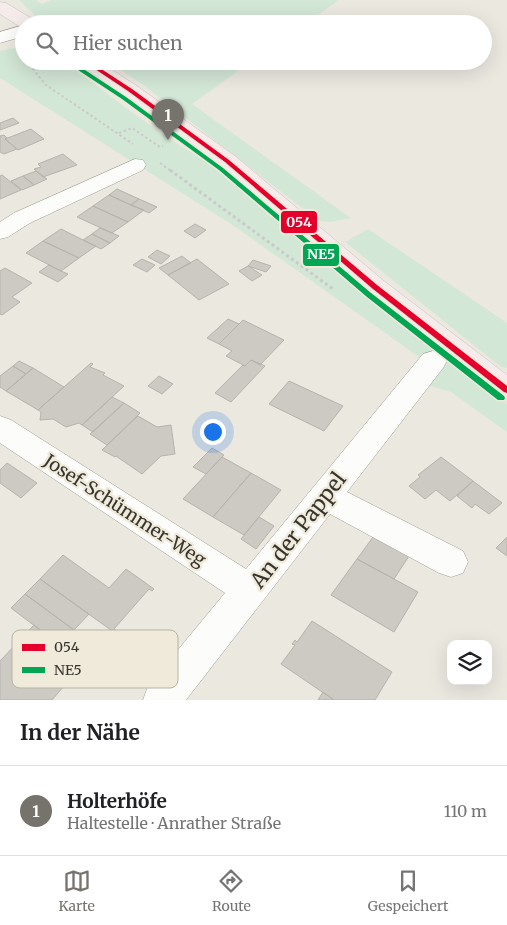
<!DOCTYPE html>
<html lang="de">
<head>
<meta charset="utf-8">
<style>
  body { margin:0; font-family:Merriweather,serif; background:#f2f2f2; color:#202124 }
  .controls { position:absolute; right:15px; bottom:15px; display:grid; overflow:hidden; border-radius:10px; box-shadow:0 5px 20px #0002 }
  .controls button { width:45px; height:45px; display:grid; place-items:center; padding:0; border:0; border-bottom:1px solid #e0e0e0; background:#fff; color:#202124; font:25px sans-serif }
  .you { position:absolute; left:212px; top:431px; width:18px; height:18px; margin:-12px; border:4px solid #fff; border-radius:50%; background:#1a73e8; box-shadow:0 0 0 8px #1a73e833 }
  .badge { display:grid; place-items:center; width:32px; height:32px; border-radius:50%; background:#75736c; color:#fff; font-size:16px; font-weight:700 }
  .pin { position:absolute; translate:-50% -41px; filter:drop-shadow(0 1px 2px #0008) }
  .pin::after { content:''; position:absolute; top:26px; width:18px; height:15px; background:inherit; clip-path:polygon(0 0,100% 0,50% 100%) }
  .list { margin:0; padding:0; list-style:none }
  h2 { display:flex; justify-content:space-between; align-items:center; height:65px; margin:0; padding:0 20px; font-size:21px }
  h2 small { font-size:16px; font-weight:400; color:#757577 }
  .list li { display:grid; grid-template-columns:32px 1fr auto; gap:15px; align-items:center; box-sizing:border-box; height:90px; padding:0 20px; border-top:1px solid #e0e0e0 }
  .list b { display:block; font-size:19px; white-space:nowrap }
  .list p { margin:0; font-size:16px; white-space:nowrap; color:#757577 }
  .list em { font-size:16px; font-style:normal; color:#757577 }
  .icon { flex:none; width:28px; height:28px; fill:none; stroke:currentColor; stroke-width:2; stroke-linecap:round; stroke-linejoin:round }
  .map { position:relative; flex:none; width:507px; height:700px; overflow:hidden }
  .search { position:absolute; background:#fff; box-shadow:0 5px 20px #0002; left:15px; right:15px; top:15px; height:55px; display:flex; align-items:center; gap:12px; box-sizing:border-box; padding:0 18px; border-radius:28px; color:#757577; font-size:19px }
  .sheet { height:155px; background:#fff }
  nav { display:flex; justify-content:space-around; align-items:center; box-sizing:border-box; height:70px; border-top:1px solid #e0e0e0; background:#fff; font-size:14px; color:#757577 }
  nav a { display:grid; justify-items:center; gap:2px }
  nav .on { color:#75736c }
  .map>svg:first-child { display:block }
  .green { fill:#d3e7d6 }
  .building { fill:#cccac3; stroke:#b6b3ad }
  .lines { fill:none; stroke-linecap:round; stroke-linejoin:round }
  .minor-casing { stroke:#9f9d96; stroke-width:1 }
  .major-casing { stroke:#c4c3be; stroke-width:1 }
  .path-far1 { stroke:#cbcac8; stroke-width:2; stroke-dasharray:2.5 2.5; stroke-linecap:butt }
  .path { stroke:#cbcac8; stroke-width:3; stroke-dasharray:3 3; stroke-linecap:butt }
  .minor { fill:#fcfcfa; fill-rule:evenodd }
  .major { fill:#f4ebea; fill-rule:evenodd }
  .bus-1-casing { stroke:#f0eadb; stroke-width:3 }
  .bus-2-casing { stroke:#f0eadb; stroke-width:3 }
  .bus-1 { fill:#e4002b; fill-rule:evenodd }
  .bus-2 { fill:#00a651; fill-rule:evenodd }
  .labels { text-anchor:middle; dominant-baseline:central; stroke-width:4.5; stroke-linejoin:round; paint-order:stroke }
  .street-label { font-size:18px; fill:#36342e; stroke:#f0eadb }
  .near-street-label { font-size:21px; fill:#36342e; stroke:#f0eadb }
  .key { fill:#f0eadb; stroke:#b8b3a7; stroke-width:1 }
  .key-label { font-size:14px; fill:#36342e }
  .line-badge { stroke:#f0eadb; stroke-width:2 }
  .badge-label { font-size:14px; text-anchor:middle; font-weight:bold; fill:#fff }
</style>
</head>
<body>
<div class="map">
<svg width="507" height="700" viewBox="0 0 507 700">
  <rect width="100%" height="100%" fill="#ebe8e0"/>
  <!-- green -->
  <path class="green" d="M 19,0 L 36,0 L 42,4 L 51,0 L 339,0 L 305,24 L 48,24 L 35,15 Z
    M 24,46 L 24,61 L 64,61 L 130,111 L 180,146 L 217,167 L 368,298 L 507,404 L 507,432 L 451,392 L 430,386 L 415,392 L 422,359 L 234,226 L 0,78 L 0,51 Z
    M 106,61 L 252,61 L 192,104 L 351,218 L 330,222 L 319,221 L 142,84 Z
    M 368,229 L 507,323 L 507,368 L 501,367 L 345,242 Z"/>
  <!-- building -->
  <path class="building" d="M 13,118 L 19,123 L 0,130 L 0,123 Z
    M 31,129 L 44,139 L 18,150 L 5,139 Z
    M 4,135 L 7,138 L 5,139 L 17,149 L 4,154 L 0,152 L 0,136 Z
    M 63,154 L 77,165 L 43,177 L 34,169 L 41,167 L 38,164 Z
    M 36,171 L 47,179 L 34,185 L 23,176 Z
    M 2,175 L 21,190 L 0,199 L 0,176 Z
    M 23,176 L 34,185 L 22,190 L 11,181 Z
    M 117,189 L 139,199 L 131,205 L 109,195 Z
    M 109,195 L 131,205 L 144,210 L 128,222 L 93,206 Z
    M 139,199 L 157,207 L 149,213 L 131,205 Z
    M 93,206 L 128,222 L 112,233 L 77,217 Z
    M 195,224 L 206,230 L 195,238 L 184,231 Z
    M 100,228 L 112,233 L 119,236 L 110,243 L 92,234 Z
    M 61,229 L 83,240 L 96,246 L 79,258 L 43,241 Z
    M 92,234 L 110,243 L 101,249 L 83,240 Z
    M 43,241 L 79,258 L 61,271 L 26,253 Z
    M 157,250 L 170,256 L 161,264 L 148,257 Z
    M 182,256 L 191,263 L 168,275 L 159,268 Z
    M 142,259 L 155,265 L 147,272 L 133,265 Z
    M 197,259 L 229,284 L 199,300 L 168,275 Z
    M 253,260 L 271,266 L 266,272 L 248,266 Z
    M 49,265 L 61,271 L 68,274 L 58,282 L 39,272 Z
    M 248,266 L 262,275 L 252,281 L 239,271 Z
    M 5,268 L 32,283 L 12,297 L 20,302 L 2,315 L 0,314 L 0,271 Z
    M 228,319 L 239,324 L 219,344 L 207,338 Z
    M 243,320 L 284,340 L 260,365 L 251,360 L 245,366 L 226,356 L 232,351 L 219,344 Z
    M 251,360 L 265,366 L 231,402 L 215,393 L 243,365 L 245,366 Z
    M 19,361 L 33,368 L 26,374 L 13,366 Z
    M 91,363 L 93,364 L 90,367 L 105,373 L 103,375 L 124,386 L 82,425 L 79,423 L 66,427 L 53,419 L 40,420 L 41,412 L 38,410 Z
    M 13,366 L 26,374 L 6,391 L 0,387 L 0,376 Z
    M 33,368 L 64,387 L 38,410 L 6,391 Z
    M 159,376 L 173,384 L 162,394 L 148,386 Z
    M 289,381 L 343,406 L 324,431 L 269,404 Z
    M 112,397 L 124,403 L 93,432 L 82,425 Z
    M 124,403 L 140,413 L 107,445 L 90,434 Z
    M 138,416 L 157,427 L 171,425 L 175,454 L 161,456 L 142,474 L 116,456 L 115,457 L 102,450 Z
    M 212,448 L 224,455 L 206,474 L 193,467 Z
    M 222,457 L 251,473 L 213,517 L 183,499 Z
    M 441,457 L 473,481 L 450,501 L 436,490 L 425,499 L 409,486 L 420,477 L 418,475 Z
    M 7,463 L 37,483 L 21,498 L 0,483 L 0,470 Z
    M 251,473 L 281,490 L 244,535 L 213,517 Z
    M 473,481 L 502,503 L 489,514 L 475,504 L 472,508 L 457,496 Z
    M 259,517 L 274,526 L 256,549 L 241,539 Z
    M 376,533 L 411,553 L 394,579 L 357,559 Z
    M 507,537 L 507,556 L 496,548 Z
    M 63,555 L 109,588 L 126,569 L 154,589 L 152,591 L 149,589 L 114,629 L 117,631 L 115,633 L 40,579 Z
    M 357,559 L 418,592 L 394,632 L 331,595 Z
    M 40,579 L 89,614 L 74,630 L 25,594 Z
    M 25,594 L 74,630 L 60,645 L 11,608 Z
    M 312,621 L 392,672 L 375,700 L 334,700 L 281,664 L 295,645 L 292,644 L 295,640 L 297,642 Z
    M 34,625 L 84,663 L 52,700 L 0,700 L 0,661 Z
    M 323,692 L 334,700 L 318,700 Z"/>
  <g class="lines">
    <!-- minor casing -->
    <g class="minor-casing">
      <path id="minor" d="M 24,25 L 24,36 L 0,43 L 0,32 Z
        M 135,159 L 143,160 L 146,165 L 143,170 L 30,223 L 8,237 L 0,239 L 0,222 L 14,213 Z
        M 433,351 L 443,354 L 447,361 L 443,368 L 347,492 L 463,551 L 468,562 L 463,573 L 451,577 L 439,573 L 330,514 L 186,700 L 143,700 L 148,686 L 225,593 L 0,443 L 0,416 L 11,420 L 246,569 L 423,354 Z"/>
    </g>
    <!-- major casing -->
    <g class="major-casing">
      <path id="major" d="M 0,2 L 6,3 L 34,20 L 36,24 L 24,24 L 24,28 L 22,28 L 0,14 Z
        M 76,61 L 98,61 L 137,86 L 235,156 L 384,281 L 507,375 L 507,401 L 497,398 L 366,293 L 219,166 Z"/>
    </g>
    <!-- path-far1 -->
    <path class="path-far1" d="M 26,61 L 46,85 L 133,144
      M 119,133 L 132,128 L 160,147 L 163,146
      M 160,163 L 172,172"/>
    <!-- path -->
    <path class="path" d="M 170,170 L 333,289"/>
    <!-- minor -->
    <use href="#minor" class="minor"/>
    <!-- major -->
    <use href="#major" class="major"/>
    <!-- bus-1 casing -->
    <g class="bus-1-casing">
      <path id="bus-1" d="M 83,61 L 89,61 L 132,89 L 229,160 L 377,285 L 507,386 L 507,393 L 504,392 L 373,289 L 225,162 L 128,91 Z"/>
    </g>
    <!-- bus-2 casing -->
    <g class="bus-2-casing">
      <path id="bus-2" d="M 78,68 L 82,68 L 126,97 L 223,168 L 371,293 L 504,396 L 505,398 L 504,400 L 498,400 L 367,297 L 219,170 L 122,99 L 78,70 Z"/>
    </g>
    <!-- bus-1 -->
    <use href="#bus-1" class="bus-1"/>
    <!-- bus-2 -->
    <use href="#bus-2" class="bus-2"/>
  </g>
  <g class="labels">
    <!-- street labels -->
    <g class="street-label">
      <text transform="translate(125 510) rotate(33)">Josef-Schümmer-Weg</text>
    </g>
    <!-- near-street labels -->
    <g class="near-street-label">
      <text transform="translate(298 530) rotate(-52)">An der Pappel</text>
    </g>
  </g>
  <!-- legend -->
  <rect x="12" y="630" width="166" height="58" rx="8" class="key"/>
  <rect x="22" y="644" width="23" height="7" fill="#e4002b"/>
  <rect x="22" y="667" width="23" height="6" fill="#00a651"/>
  <g class="key-label">
    <text x="54" y="652">054</text>
    <text x="54" y="675">NE5</text>
  </g>
  <g class="line-badge">
    <rect x="280" y="210" width="38" height="24" rx="5" fill="#e4002b"/>
    <rect x="302" y="243" width="38" height="24" rx="5" fill="#00a651"/>
  </g>
  <g class="badge-label">
    <text x="299" y="227">054</text>
    <text x="321" y="259">NE5</text>
  </g>
</svg>
<div class="controls">
<button><svg class="icon" aria-label="layers" viewBox="0 0 24 24"><path d="M12 4l9 5-9 5-9-5zM3 14l9 5 9-5"/></svg></button>
</div>
<div class="you"></div>
<div class="pin badge" style="left:168px;top:140px">1</div>
<div class="search"><svg class="icon" aria-label="search" viewBox="0 0 24 24"><circle cx="10" cy="10" r="6"/><path d="M15 15l6 6"/></svg>Hier suchen</div>
</div>
<section class="sheet">
<h2>In der Nähe<small></small></h2>
<ul class="list">
<li><span class="badge">1</span><div><b>Holterhöfe</b><p>Haltestelle · Anrather Straße</p></div><em>110 m</em></li>
</ul>
</section>
<nav>
<a class="on"><svg class="icon" aria-label="map" viewBox="0 0 24 24"><path d="M3 6l6-2 6 2 6-2v14l-6 2-6-2-6 2zM9 4v14M15 6v14"/></svg>Karte</a>
<a><svg class="icon" aria-label="directions" viewBox="0 0 24 24"><path d="M12 3l9 9-9 9-9-9zM9 14v-3h6M13 9l2 2-2 2"/></svg>Route</a>
<a><svg class="icon" aria-label="saved" viewBox="0 0 24 24"><path d="M7 4h10v16l-5-4-5 4z"/></svg>Gespeichert</a>
</nav>
</body>
</html>
